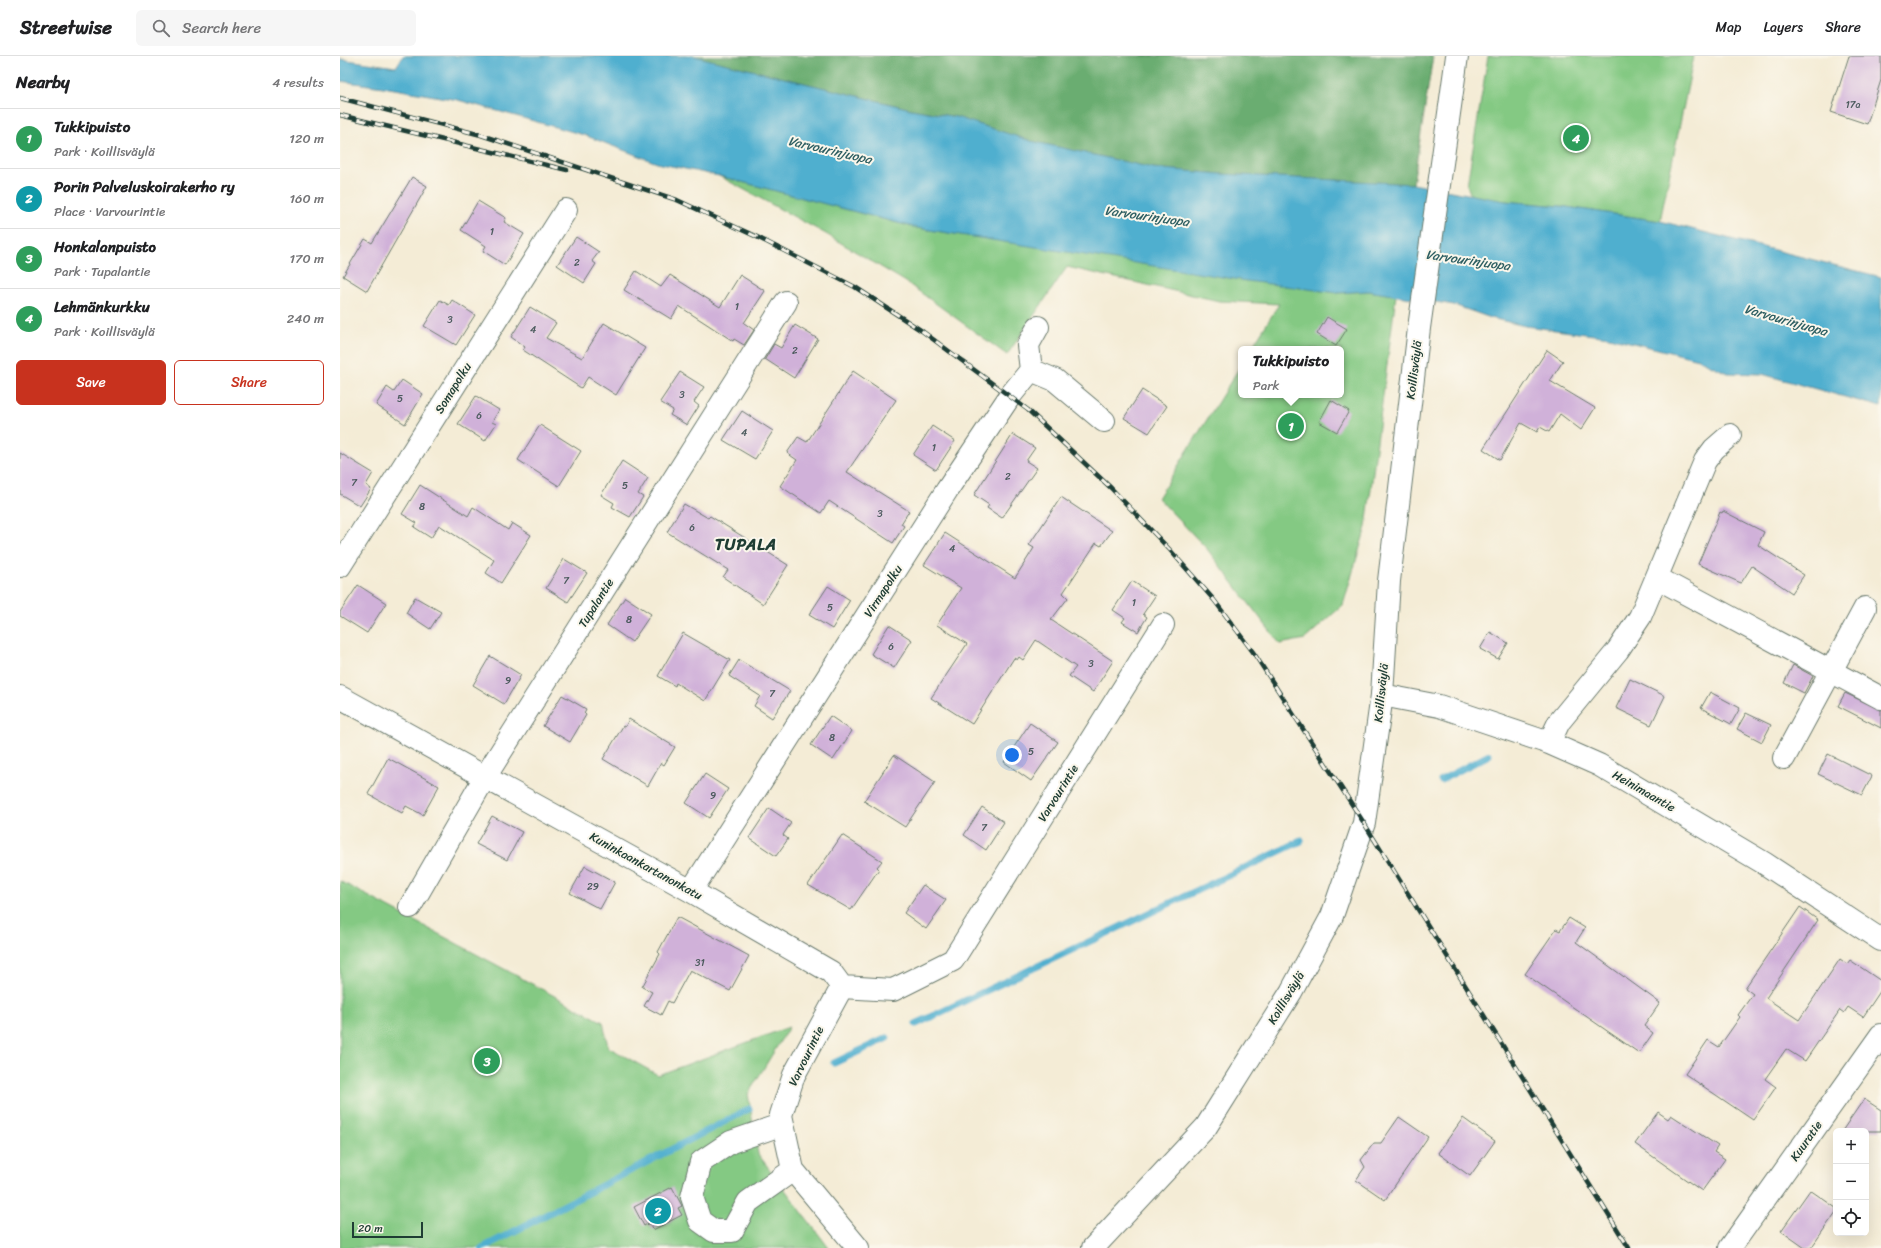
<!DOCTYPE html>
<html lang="en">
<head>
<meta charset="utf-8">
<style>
  body { margin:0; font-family:Sriracha,sans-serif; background:#f6f6f6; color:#202124 }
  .controls { position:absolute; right:12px; bottom:12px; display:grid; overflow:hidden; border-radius:6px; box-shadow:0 4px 16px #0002 }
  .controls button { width:36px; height:36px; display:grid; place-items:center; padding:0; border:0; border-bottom:1px solid #e0e0e0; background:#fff; color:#202124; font:20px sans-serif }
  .scale { position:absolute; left:12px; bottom:10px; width:71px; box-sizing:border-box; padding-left:4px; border:2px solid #1f3d34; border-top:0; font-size:11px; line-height:14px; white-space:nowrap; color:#1f3d34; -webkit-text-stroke:3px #fbf7ec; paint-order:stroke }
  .you { position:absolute; left:672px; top:699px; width:14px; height:14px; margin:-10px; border:3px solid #fff; border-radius:50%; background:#1a73e8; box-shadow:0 0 0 6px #1a73e833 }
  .badge { display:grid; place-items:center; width:26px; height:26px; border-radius:50%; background:#c8321e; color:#fff; font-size:13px; font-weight:700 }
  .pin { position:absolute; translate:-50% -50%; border:2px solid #fff; box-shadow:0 1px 4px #0006 }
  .popup { position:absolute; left:898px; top:290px; width:106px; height:52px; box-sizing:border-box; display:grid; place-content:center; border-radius:6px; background:#fff; filter:drop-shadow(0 1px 3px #0005); font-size:13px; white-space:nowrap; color:#757577 }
  .popup b { font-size:15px; color:#202124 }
  .popup::after { content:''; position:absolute; left:50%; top:100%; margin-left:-8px; border:8px solid transparent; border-top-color:#fff }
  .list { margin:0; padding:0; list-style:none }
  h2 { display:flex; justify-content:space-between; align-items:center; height:52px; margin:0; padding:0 16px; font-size:17px }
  h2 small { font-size:13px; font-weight:400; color:#757577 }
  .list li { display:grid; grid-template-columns:26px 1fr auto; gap:12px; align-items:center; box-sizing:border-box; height:60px; padding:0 16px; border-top:1px solid #e0e0e0 }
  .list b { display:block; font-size:15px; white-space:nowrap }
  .list p { margin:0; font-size:13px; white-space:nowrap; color:#757577 }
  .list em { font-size:13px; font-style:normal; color:#757577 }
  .actions { display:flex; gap:8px; padding:12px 16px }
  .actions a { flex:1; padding:9px 0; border:1px solid #c8321e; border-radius:6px; text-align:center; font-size:14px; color:#c8321e }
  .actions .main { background:#c8321e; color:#fff }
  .icon { flex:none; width:22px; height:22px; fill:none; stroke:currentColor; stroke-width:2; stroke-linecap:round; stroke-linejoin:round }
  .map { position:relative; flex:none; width:1541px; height:1192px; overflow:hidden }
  header { display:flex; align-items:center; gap:24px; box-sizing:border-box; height:56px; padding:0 20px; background:#fff; border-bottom:1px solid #e0e0e0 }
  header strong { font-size:19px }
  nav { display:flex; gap:22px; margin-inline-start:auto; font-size:14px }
  .search { width:280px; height:36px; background:#f6f6f6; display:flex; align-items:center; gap:10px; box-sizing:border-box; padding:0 14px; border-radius:6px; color:#757577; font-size:15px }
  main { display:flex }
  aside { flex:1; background:#fff }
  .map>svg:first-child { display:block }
  .green { fill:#84c983; stroke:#52835c }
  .forest { fill:#6bad71; stroke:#457552 }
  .water { fill:#50afcf; stroke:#387682 }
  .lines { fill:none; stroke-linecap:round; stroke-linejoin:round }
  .stream { stroke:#50afcf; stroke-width:7 }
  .building { fill:#d0b1d9 }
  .minor-casing { stroke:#6a7a6d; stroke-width:24 }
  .secondary-casing { stroke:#6a7a6d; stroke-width:24 }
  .minor { stroke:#fff; stroke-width:22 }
  .secondary { stroke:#fff; stroke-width:22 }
  .rail-casing { stroke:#1f3d34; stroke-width:4.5 }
  .rail { stroke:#fbf7ec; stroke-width:3; stroke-dasharray:9; stroke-linecap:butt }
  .labels { text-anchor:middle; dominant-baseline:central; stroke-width:4; stroke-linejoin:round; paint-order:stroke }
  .number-label { font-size:10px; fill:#4b5a5d }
  .street-label { font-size:12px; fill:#1f3d34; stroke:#fbf7ec }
  .water-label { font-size:13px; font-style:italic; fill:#2e5f62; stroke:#fbf7ec }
  .district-label { font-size:16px; font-weight:bold; letter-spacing:1px; fill:#1f3d34; stroke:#fbf7ec }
</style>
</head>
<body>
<header>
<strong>Streetwise</strong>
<div class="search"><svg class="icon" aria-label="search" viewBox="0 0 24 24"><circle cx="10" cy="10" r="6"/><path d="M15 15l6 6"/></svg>Search here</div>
<nav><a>Map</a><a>Layers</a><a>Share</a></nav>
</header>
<main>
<aside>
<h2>Nearby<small>4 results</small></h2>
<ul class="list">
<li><span class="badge" style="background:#2e9e5b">1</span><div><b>Tukkipuisto</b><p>Park · Koillisväylä</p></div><em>120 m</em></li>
<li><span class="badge" style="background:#0f9aa8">2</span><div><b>Porin Palveluskoirakerho ry</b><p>Place · Varvourintie</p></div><em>160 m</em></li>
<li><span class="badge" style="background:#2e9e5b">3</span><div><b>Honkalanpuisto</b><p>Park · Tupalantie</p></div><em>170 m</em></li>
<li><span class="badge" style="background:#2e9e5b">4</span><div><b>Lehmänkurkku</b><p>Park · Koillisväylä</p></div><em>240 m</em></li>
</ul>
<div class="actions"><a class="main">Save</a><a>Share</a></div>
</aside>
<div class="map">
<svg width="1541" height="1192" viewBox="0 0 1541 1192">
  <rect width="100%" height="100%" fill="#fbf7ec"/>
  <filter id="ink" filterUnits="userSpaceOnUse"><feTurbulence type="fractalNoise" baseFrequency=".025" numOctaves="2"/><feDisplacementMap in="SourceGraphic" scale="8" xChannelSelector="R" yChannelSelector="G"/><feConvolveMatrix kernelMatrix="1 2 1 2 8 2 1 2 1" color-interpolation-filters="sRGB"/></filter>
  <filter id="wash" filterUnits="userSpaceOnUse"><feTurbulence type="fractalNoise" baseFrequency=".012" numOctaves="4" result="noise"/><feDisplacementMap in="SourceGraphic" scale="16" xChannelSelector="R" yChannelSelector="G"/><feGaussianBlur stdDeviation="0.9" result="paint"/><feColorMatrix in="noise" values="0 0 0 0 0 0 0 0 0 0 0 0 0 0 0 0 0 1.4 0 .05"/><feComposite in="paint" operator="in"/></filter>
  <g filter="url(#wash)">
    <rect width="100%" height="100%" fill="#f4ecd6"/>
    <!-- green -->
    <path class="green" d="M 1148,0 L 1354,0 L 1320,165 L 1220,150 L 1165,145 L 1131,140 L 1127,129 Z
      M 379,120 L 577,172 L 998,237 L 1028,235 L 1056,239 L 1026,471 L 1003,549 L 965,583 L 940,588 L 867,493 L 818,442 L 901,309 L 901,339 L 1001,339 L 1001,293 L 911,293 L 939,248 L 879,245 L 727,211 L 667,299 L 566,226 L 486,178 Z
      M 0,825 L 263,966 L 268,991 L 318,1019 L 449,971 L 408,1038 L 418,1098 L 489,1192 L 0,1192 Z"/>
    <!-- forest -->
    <path class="forest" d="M 354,0 L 1093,0 L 1073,128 L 881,118 L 813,112 L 691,85 L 616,61 L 571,53 Z"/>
    <!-- water -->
    <path class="water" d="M 63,0 L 354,0 L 571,53 L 616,61 L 691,85 L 813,112 L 881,118 L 1073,128 L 1165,145 L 1220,150 L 1320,165 L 1541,221 L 1541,351 L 1422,318 L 1387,317 L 1358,303 L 1269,281 L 1185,270 L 1151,262 L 1114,249 L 1028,235 L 998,237 L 907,225 L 577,172 L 379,120 L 317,107 L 244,79 L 118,44 L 43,31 L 0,25 L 0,3 L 56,11 Z"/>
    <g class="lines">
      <!-- stream -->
      <path class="stream" d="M 1101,724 L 1149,699
        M 576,968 L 961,785
        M 494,1007 L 547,982
        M 142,1192 L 409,1053"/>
    </g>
    <g id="blocks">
      <!-- building -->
      <path class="building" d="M 1509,0 L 1541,0 L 1541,24 L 1527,68 L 1491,56 Z
        M 72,121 L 87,130 L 27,235 L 3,220 L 25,183 L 32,187 Z
        M 138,145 L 166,162 L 164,166 L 184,178 L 165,209 L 143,195 L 146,190 L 121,174 Z
        M 236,181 L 259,196 L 252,205 L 256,208 L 244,227 L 217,209 Z
        M 296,215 L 321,231 L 330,219 L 380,251 L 400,219 L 425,235 L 404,267 L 414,274 L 404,289 L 394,283 L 393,285 L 339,250 L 331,263 L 284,234 Z
        M 100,244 L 109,249 L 112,244 L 135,259 L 116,289 L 84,270 Z
        M 190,251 L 216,267 L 206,282 L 242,302 L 264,267 L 305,292 L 276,339 L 248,321 L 241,332 L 183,294 L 185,291 L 171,281 Z
        M 987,261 L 1007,273 L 996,290 L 977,278 Z
        M 455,269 L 478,283 L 454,322 L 425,303 L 434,288 L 441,292 Z
        M 1207,294 L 1223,305 L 1210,325 L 1255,352 L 1241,374 L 1220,358 L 1209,376 L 1200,371 L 1197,376 L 1181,367 L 1160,404 L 1143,393 Z
        M 513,315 L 556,344 L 507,416 L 569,455 L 561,468 L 564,470 L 553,487 L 489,445 L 481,457 L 440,430 L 457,404 L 447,397 L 458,381 L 467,386 Z
        M 340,316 L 364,331 L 354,346 L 359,350 L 347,369 L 330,359 L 333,354 L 320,346 Z
        M 62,324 L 83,338 L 65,368 L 36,349 L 47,331 L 54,336 Z
        M 802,334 L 827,350 L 809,377 L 784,362 Z
        M 136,340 L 159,354 L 152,366 L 156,368 L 145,385 L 118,368 Z
        M 991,344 L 1009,355 L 997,376 L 979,366 Z
        M 402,355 L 433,375 L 415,403 L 383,384 Z
        M 200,369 L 241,395 L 219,430 L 178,404 Z
        M 592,370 L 615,385 L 596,414 L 573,399 Z
        M 673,378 L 695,392 L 686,405 L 697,412 L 662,462 L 647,452 L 649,449 L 634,439 Z
        M 0,397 L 33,417 L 26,429 L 31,433 L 20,450 L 0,438 Z
        M 282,405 L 308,422 L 298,438 L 303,441 L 290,461 L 272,451 L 274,447 L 261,439 Z
        M 80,429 L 128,460 L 133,451 L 168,474 L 172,467 L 191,479 L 161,527 L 146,517 L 154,504 L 99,469 L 91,482 L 74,471 L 77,467 L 62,458 Z
        M 721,441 L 772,475 L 761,490 L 756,487 L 723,537 L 728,542 L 711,564 L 773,605 L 753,636 L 729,620 L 736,611 L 696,584 L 683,604 L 679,601 L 677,604 L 674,602 L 632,668 L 591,642 L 627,588 L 597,569 L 621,532 L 584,509 L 605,477 L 675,522 L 694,492 L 689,489 Z
        M 344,448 L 368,462 L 370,460 L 448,509 L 423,548 L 383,521 L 388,514 L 327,476 Z
        M 1383,455 L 1424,476 L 1418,489 L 1464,519 L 1452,537 L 1412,510 L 1401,527 L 1358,508 L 1380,456 L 1382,457 Z
        M 224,503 L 247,517 L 228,546 L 206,532 Z
        M 792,525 L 815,540 L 803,558 L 807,561 L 798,576 L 782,566 L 785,562 L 773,554 Z
        M 18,529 L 46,547 L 27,577 L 0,560 L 0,556 Z
        M 488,530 L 510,544 L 492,573 L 469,559 Z
        M 75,541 L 101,556 L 90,573 L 66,557 Z
        M 285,541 L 311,558 L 292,586 L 267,569 Z
        M 549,569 L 572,584 L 554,612 L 531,598 Z
        M 1150,576 L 1168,587 L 1158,603 L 1140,593 Z
        M 343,577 L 390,604 L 365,645 L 336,627 L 335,630 L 318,620 Z
        M 150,600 L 181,619 L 164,648 L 133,629 Z
        M 399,604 L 450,635 L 432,662 L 414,650 L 420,640 L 389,620 Z
        M 1453,609 L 1473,620 L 1464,637 L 1444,627 Z
        M 1290,623 L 1325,640 L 1311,669 L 1276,652 Z
        M 1370,636 L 1400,652 L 1391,668 L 1361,652 Z
        M 1505,637 L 1541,654 L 1541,672 L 1498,650 Z
        M 222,639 L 246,653 L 244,657 L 246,659 L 230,686 L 203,670 Z
        M 1406,657 L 1431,669 L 1422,686 L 1397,673 Z
        M 490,660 L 512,675 L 493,704 L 471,689 Z
        M 289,663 L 335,691 L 324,709 L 321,707 L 308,730 L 263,703 L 283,670 L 285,671 Z
        M 690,667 L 718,686 L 691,725 L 664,706 Z
        M 1488,698 L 1532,720 L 1522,739 L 1478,718 Z
        M 554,699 L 595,726 L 565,771 L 524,745 Z
        M 48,702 L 99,730 L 83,759 L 66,750 L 62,757 L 28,738 Z
        M 365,718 L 388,733 L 369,762 L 346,747 Z
        M 642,751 L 664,766 L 646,794 L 624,779 Z
        M 429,752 L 451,767 L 443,779 L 448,783 L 436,800 L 409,782 Z
        M 152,760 L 182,776 L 167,804 L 136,788 Z
        M 502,779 L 542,805 L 537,811 L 539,813 L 511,854 L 468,829 Z
        M 245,810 L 275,826 L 260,853 L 230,837 Z
        M 583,829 L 606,844 L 586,873 L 564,857 Z
        M 1460,851 L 1478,864 L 1426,942 L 1459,964 L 1500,903 L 1507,908 L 1510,904 L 1541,925 L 1541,934 L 1523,961 L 1508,951 L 1504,957 L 1500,954 L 1465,1005 L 1446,993 L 1425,1023 L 1436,1031 L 1413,1064 L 1345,1018 L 1368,984 L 1379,991 L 1400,961 L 1398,959 L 1413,938 L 1405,932 Z
        M 337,861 L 409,900 L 390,935 L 350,914 L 332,947 L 328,945 L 321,959 L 304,950 L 312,936 L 302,931 L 320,898 L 318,896 Z
        M 1229,862 L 1245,872 L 1236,886 L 1320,947 L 1304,970 L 1313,977 L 1299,997 L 1185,918 L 1216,873 L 1220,875 Z
        M 1524,1043 L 1541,1054 L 1541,1075 L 1502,1075 Z
        M 1318,1056 L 1328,1063 L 1331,1059 L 1378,1090 L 1374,1096 L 1385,1103 L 1362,1135 L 1295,1088 Z
        M 1059,1061 L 1088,1081 L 1045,1144 L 1016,1124 L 1025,1111 L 1021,1104 L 1034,1087 L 1041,1087 Z
        M 1123,1062 L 1155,1085 L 1130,1120 L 1098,1097 Z
        M 332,1131 L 341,1148 L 342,1150 L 338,1152 L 342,1159 L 313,1174 L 309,1167 L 304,1170 L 294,1151 Z
        M 1470,1134 L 1496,1152 L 1496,1156 L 1471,1192 L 1465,1192 L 1441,1175 Z"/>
    </g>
  </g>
  <g filter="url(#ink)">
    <use href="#blocks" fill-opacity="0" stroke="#6a7a6d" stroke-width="1"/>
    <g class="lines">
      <!-- minor casing -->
      <g class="minor-casing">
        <path id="minor" d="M 691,314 L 688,289 L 698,271
          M 0,510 L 226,154
          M 1317,522 L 1541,642
          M 1042,639 L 1099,650 L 1209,687 L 1259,709 L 1424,807 L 1541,884
          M 0,641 L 351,835 L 491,916 L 502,931 L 553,934 L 613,904 L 823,569
          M 1209,687 L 1219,666 L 1278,594 L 1300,561 L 1365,405 L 1374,393 L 1390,379
          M 1444,702 L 1525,552
          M 351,835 L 607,434 L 670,340 L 691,314 L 715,324 L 764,365
          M 70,851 L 145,721 L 446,246
          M 502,931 L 454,1019 L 441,1059 L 453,1114 L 518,1192
          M 443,1068 L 391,1086 L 361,1106 L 352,1141 L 360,1165 L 374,1175 L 392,1175 L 408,1146 L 453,1114
          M 1390,1192 L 1541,979"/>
      </g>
      <!-- secondary casing -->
      <g class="secondary-casing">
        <path id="secondary" d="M 753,1192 L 866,1071 L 951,936 L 992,860 L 1024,767 L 1042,639 L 1049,525 L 1079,272 L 1117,0"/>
      </g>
      <!-- minor -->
      <use href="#minor" class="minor"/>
      <!-- secondary -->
      <use href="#secondary" class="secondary"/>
      <!-- rail casing -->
      <g class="rail-casing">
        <path id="rail" d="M 0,42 L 141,79 L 337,144 L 415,180 L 515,231 L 582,275 L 688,354 L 771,432 L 830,494 L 874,544 L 913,596 L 1024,767 L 1289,1192
          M 0,59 L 227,114"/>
      </g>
      <!-- rail -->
      <use href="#rail" class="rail"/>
    </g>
  </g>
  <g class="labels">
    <!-- number labels -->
    <g class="number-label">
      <text x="1513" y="49">17a</text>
      <text x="152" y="176">1</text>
      <text x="237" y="207">2</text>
      <text x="397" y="251">1</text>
      <text x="110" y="264">3</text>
      <text x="193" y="274">4</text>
      <text x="455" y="295">2</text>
      <text x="342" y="339">3</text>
      <text x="60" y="343">5</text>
      <text x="139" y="360">6</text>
      <text x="404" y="377">4</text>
      <text x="594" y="392">1</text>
      <text x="668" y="421">2</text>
      <text x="14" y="427">7</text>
      <text x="285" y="430">5</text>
      <text x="82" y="451">8</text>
      <text x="540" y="458">3</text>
      <text x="352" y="472">6</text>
      <text x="612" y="493">4</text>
      <text x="226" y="525">7</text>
      <text x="794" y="547">1</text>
      <text x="490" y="552">5</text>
      <text x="289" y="564">8</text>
      <text x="551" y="591">6</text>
      <text x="751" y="608">3</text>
      <text x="168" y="625">9</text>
      <text x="432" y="638">7</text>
      <text x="492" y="682">8</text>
      <text x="691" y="696">5</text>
      <text x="373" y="740">9</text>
      <text x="644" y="772">7</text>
      <text x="253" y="831">29</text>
      <text x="360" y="907">31</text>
    </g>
    <!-- street labels -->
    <g class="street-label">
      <text transform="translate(1074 314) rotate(-83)">Koillisväylä</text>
      <text transform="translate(113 332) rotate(-58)">Somapolku</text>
      <text transform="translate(543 535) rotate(-57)">Virmapolku</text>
      <text transform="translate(256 547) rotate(-58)">Tupalantie</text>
      <text transform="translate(1041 637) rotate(-84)">Koillisväylä</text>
      <text transform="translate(1304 735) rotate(30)">Heinimaantie</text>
      <text transform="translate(718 737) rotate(-58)">Varvourintie</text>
      <text transform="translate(306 810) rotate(29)">Kuninkaankartanonkatu</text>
      <text transform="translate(946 942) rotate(-59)">Koillisväylä</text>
      <text transform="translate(466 1000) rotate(-64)">Varvourintie</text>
      <text transform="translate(1466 1085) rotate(-55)">Kuuratie</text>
    </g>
    <!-- water labels -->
    <g class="water-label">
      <text transform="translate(490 94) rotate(13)">Varvourinjuopa</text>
      <text transform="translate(807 160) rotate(8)">Varvourinjuopa</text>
      <text transform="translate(1128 204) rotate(8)">Varvourinjuopa</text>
      <text transform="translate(1446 264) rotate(16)">Varvourinjuopa</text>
    </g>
    <!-- district labels -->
    <g class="district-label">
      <text x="406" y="488">TUPALA</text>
    </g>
  </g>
</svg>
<div class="controls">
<button>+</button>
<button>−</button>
<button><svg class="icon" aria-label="locate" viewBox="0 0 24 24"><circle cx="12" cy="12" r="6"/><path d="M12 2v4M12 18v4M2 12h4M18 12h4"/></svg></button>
</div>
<div class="scale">20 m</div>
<div class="you"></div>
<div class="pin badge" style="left:951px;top:370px;background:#2e9e5b">1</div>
<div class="popup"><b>Tukkipuisto</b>Park</div>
<div class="pin badge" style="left:318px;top:1155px;background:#0f9aa8">2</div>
<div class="pin badge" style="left:147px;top:1005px;background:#2e9e5b">3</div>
<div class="pin badge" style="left:1236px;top:82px;background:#2e9e5b">4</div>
</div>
</main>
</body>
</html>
